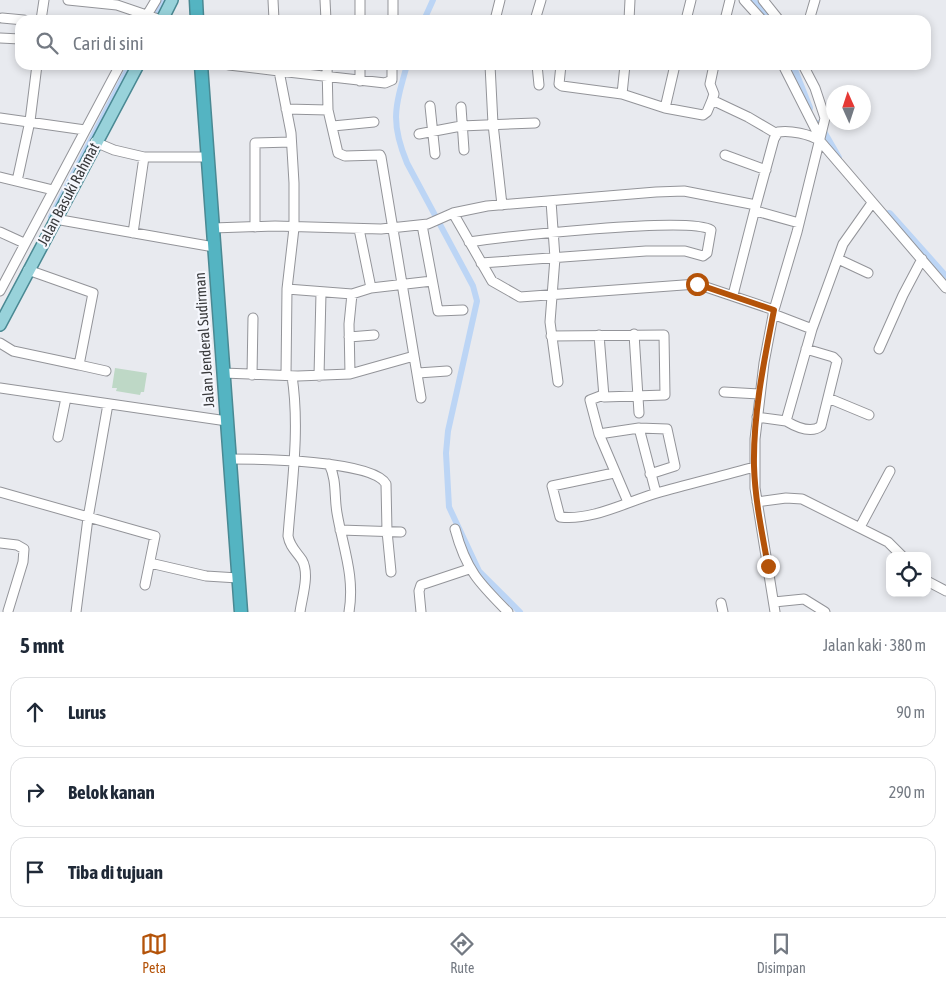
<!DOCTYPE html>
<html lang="id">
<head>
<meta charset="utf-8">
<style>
  body { margin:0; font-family:"Asap Condensed",sans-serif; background:#f6f6f7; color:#1f2937 }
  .controls { position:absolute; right:15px; bottom:15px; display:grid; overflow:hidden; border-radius:10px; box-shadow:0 2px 8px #0003 }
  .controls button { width:45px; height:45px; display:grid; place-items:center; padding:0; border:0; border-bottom:1px solid #e0e1e3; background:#fff; color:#1f2937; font:25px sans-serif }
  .compass { position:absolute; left:826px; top:85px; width:45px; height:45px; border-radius:50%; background:#fff; box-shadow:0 2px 8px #0003; rotate:357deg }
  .stop { position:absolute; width:15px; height:15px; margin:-11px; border:4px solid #b45309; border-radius:50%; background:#fff }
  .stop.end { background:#b45309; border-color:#fff; box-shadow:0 1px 5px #0008 }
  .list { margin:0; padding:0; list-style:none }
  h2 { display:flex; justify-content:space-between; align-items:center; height:65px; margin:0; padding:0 20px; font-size:21px }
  h2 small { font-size:16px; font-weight:400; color:#747a83 }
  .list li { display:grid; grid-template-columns:32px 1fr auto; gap:15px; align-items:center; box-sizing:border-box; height:70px; margin:0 10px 10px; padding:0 10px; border:1px solid #e0e1e3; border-radius:15px }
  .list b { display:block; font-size:19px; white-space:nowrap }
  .list em { font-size:16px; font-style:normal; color:#747a83 }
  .icon { flex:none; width:28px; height:28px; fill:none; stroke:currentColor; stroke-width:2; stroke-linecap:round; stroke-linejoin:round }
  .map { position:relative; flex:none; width:946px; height:612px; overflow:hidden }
  .search { position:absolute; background:#fff; box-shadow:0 2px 8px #0003; left:15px; right:15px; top:15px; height:55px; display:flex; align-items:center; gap:12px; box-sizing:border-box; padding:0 18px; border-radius:15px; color:#747a83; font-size:19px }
  .sheet { height:305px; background:#fff }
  nav { display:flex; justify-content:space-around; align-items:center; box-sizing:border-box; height:70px; border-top:1px solid #e0e1e3; background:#fff; font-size:14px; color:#747a83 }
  nav a { display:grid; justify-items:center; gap:2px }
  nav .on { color:#b45309 }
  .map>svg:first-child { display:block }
  .green { fill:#bed8c6 }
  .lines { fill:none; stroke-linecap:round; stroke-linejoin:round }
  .canal { stroke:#bcd5f5; stroke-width:6 }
  .river { stroke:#bcd5f5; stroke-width:10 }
  .minor-casing { stroke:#939499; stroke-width:11 }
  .major-casing { stroke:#4a8993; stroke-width:14 }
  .highway-casing { stroke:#4a8993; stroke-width:15 }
  .minor { stroke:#fff; stroke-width:9 }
  .major { stroke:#98d2da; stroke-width:11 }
  .highway { stroke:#54b4c2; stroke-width:12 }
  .route { stroke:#b45309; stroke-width:6 }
  .labels { text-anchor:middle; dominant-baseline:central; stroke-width:4.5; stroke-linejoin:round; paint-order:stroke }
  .street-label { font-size:15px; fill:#38393b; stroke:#f5f7fd }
</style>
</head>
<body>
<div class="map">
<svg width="946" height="612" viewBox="0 0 946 612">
  <rect width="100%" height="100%" fill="#e8eaef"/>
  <!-- green -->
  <path class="green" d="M 115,368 L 147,373 L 144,392 L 141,392 L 140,395 L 116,391 L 117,388 L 112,388 Z"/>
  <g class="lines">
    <!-- canal -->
    <path class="canal" d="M 154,20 L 164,0
      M 424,20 L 433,0
      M 407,65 C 395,107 390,122 407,163 L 473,286 L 477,301 L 448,431 L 446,453 L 449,507 L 479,571 L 520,612
      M 51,217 L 130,65"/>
    <!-- river -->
    <path class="river" d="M 750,0 L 769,20
      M 791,65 L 808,108
      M 818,125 L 837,158
      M 889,215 L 946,279"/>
    <!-- minor casing -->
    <g class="minor-casing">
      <path id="minor" d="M 68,0 L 117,5 L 161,20
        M 273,0 L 274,20
        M 325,0 L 326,20
        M 360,0 L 360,20
        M 393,0 L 393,20
        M 744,0 L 762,20
        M 763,0 L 779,20
        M 810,17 L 815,0
        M 2,18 L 24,20
        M 41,20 L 44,0
        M 144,20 L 156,0
        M 495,20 L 500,0
        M 535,20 L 541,0
        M 629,20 L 630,0
        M 686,20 L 691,0
        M 725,20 L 730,0
        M 0,38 L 20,39
        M 229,65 L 279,71 L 291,133 L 294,183 L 294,228 L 287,289 L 286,375
        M 490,65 L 493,124 L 502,205
        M 537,65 L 539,85
        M 561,65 L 559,84 L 562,86 L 622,94 L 665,108 L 703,115 L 707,112 L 712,100 L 714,94 L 710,84 L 714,65
        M 783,65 L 820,138
        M 278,66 L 279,71 L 385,83 L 392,80 L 392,65
        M 360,81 L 360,65
        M 622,94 L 625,65
        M 712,100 L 748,117 L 777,134
        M 430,106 L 435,154
        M 461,107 L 464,150
        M 665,108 L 675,65
        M 286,109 L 328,110
        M 0,118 L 85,130
        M 333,126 L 374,122
        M 419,134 L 461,126 L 535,123
        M 95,142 L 114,150 L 144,157 L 133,233
        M 725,155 L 766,170
        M 144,157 L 208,157
        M 0,177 L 53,190
        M 17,181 L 30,121 L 37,65
        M 551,201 L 555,258 L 550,322 L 558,382
        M 756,211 L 799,223
        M 453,213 L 492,281 L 520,297 L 697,284 L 774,310
        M 55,219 L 214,247
        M 422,225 L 438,311 L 463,310
        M 255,227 L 255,143 L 291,142
        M 213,228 L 275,226 L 381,229 L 428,224 L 453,213 L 487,206 L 656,192 L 684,191 L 756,205 L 774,139 L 778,132 C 790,130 810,134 820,141 L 946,288
        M 359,229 L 371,288
        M 0,232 L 24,243
        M 469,242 C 504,237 690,216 711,230 L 707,253 L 703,256 L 685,251 L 646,251 L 481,263
        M 838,259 L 868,273
        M 28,270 L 93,293 L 79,365 L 106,371
        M 287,289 L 352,294 L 371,288 L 432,281
        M 0,291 L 120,65
        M 733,295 L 756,205
        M 773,314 L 812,329
        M 634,334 L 639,413
        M 551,336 L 664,335 L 665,395 L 604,397 L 599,335
        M 349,337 L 374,335
        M 0,343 L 13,351 L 79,365
        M 879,349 L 903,295 L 922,259
        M 414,356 L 421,398
        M 223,373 L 298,376 L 350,374 L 414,356 L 381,157 L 380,155 L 345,156 L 338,153 L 328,110 L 327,65
        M 418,373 L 447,371
        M 350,374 L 349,324 L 352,294
        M 252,375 L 253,318
        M 292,376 C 300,429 292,482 288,536 C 290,547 296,551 302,560 C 310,574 302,597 300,612
        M 319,376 L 321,293
        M 0,388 L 227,421
        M 724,392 L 759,394
        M 603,395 L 590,400 L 599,434 L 639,428 L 656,493
        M 828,398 L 869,415
        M 757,417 L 786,421 L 812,329 L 843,244 L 872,203
        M 786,421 C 796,427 811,434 821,426 L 837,361 L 833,357 L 806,349
        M 639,428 L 667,429 L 675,466 L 650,474
        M 599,434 L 628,502
        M 58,437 L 66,398
        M 229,459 C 257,459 373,460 386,484 L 387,531 L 391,572
        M 329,464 C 337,480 334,496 337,513 C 343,548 355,576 349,612
        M 614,473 L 552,486 L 560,517 C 592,521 626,502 657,493 C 689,484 722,476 754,467
        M 0,492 L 155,536 L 145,585
        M 757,502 L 786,498 L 802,499 L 888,542 L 902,556
        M 860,527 L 890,471
        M 455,529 C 466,570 479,583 508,612
        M 340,530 L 401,532
        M 0,543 L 17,545 L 24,549 L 23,562 L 8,611
        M 150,563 L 206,576 L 238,578
        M 927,581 L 946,591
        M 774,602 L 804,599 L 825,612
        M 721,603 L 723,612
        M 76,612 L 88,518 L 108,404
        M 421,612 L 419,591 L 421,585 L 469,569
        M 775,612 L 755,488 L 755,439 L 764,363 L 774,310 L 797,232 L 825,118 L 815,88 L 803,65"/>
    </g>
    <!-- major casing -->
    <g class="major-casing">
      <path id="major" d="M 162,20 L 172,0
        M 0,325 L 138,65"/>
    </g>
    <!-- highway casing -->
    <g class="highway-casing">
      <path id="highway" d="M 196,0 L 197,20
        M 201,65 L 241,612"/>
    </g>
    <!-- minor -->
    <use href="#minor" class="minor"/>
    <!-- major -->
    <use href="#major" class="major"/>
    <!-- highway -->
    <use href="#highway" class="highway"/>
  </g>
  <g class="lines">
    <!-- route -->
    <path class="route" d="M 697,284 L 774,310 C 764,361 753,414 754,466 C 755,500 762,533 768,566"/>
  </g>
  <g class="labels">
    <!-- street labels -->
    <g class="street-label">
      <text transform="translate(68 194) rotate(-62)">Jalan Basuki Rahmat</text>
      <text transform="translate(204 340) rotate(-94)">Jalan Jenderal Sudirman</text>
    </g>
  </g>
</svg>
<div class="controls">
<button><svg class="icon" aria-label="locate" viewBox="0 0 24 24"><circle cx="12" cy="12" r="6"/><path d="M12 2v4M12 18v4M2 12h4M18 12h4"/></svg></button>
</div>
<svg class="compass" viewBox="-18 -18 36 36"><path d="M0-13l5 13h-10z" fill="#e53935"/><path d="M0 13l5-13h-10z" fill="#747a83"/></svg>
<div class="stop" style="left:697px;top:284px"></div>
<div class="stop end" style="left:768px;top:566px"></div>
<div class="search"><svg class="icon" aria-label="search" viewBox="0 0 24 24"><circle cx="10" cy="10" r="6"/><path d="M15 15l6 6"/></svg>Cari di sini</div>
</div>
<section class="sheet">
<h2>5 mnt<small>Jalan kaki · 380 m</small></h2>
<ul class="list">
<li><svg class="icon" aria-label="ahead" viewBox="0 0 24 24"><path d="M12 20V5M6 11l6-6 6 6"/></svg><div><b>Lurus</b></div><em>90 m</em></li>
<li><svg class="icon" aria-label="right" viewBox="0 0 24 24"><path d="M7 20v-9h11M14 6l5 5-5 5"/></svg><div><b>Belok kanan</b></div><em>290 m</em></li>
<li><svg class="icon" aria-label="arrive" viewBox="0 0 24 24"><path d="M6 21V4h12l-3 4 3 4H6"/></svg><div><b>Tiba di tujuan</b></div></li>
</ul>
</section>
<nav>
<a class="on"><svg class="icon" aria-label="map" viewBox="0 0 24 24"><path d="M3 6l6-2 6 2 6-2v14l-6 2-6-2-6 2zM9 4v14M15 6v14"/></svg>Peta</a>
<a><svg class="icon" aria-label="directions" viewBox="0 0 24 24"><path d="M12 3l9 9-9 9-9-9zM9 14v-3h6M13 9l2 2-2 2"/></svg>Rute</a>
<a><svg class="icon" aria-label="saved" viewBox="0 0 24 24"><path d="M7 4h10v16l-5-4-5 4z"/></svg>Disimpan</a>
</nav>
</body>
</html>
